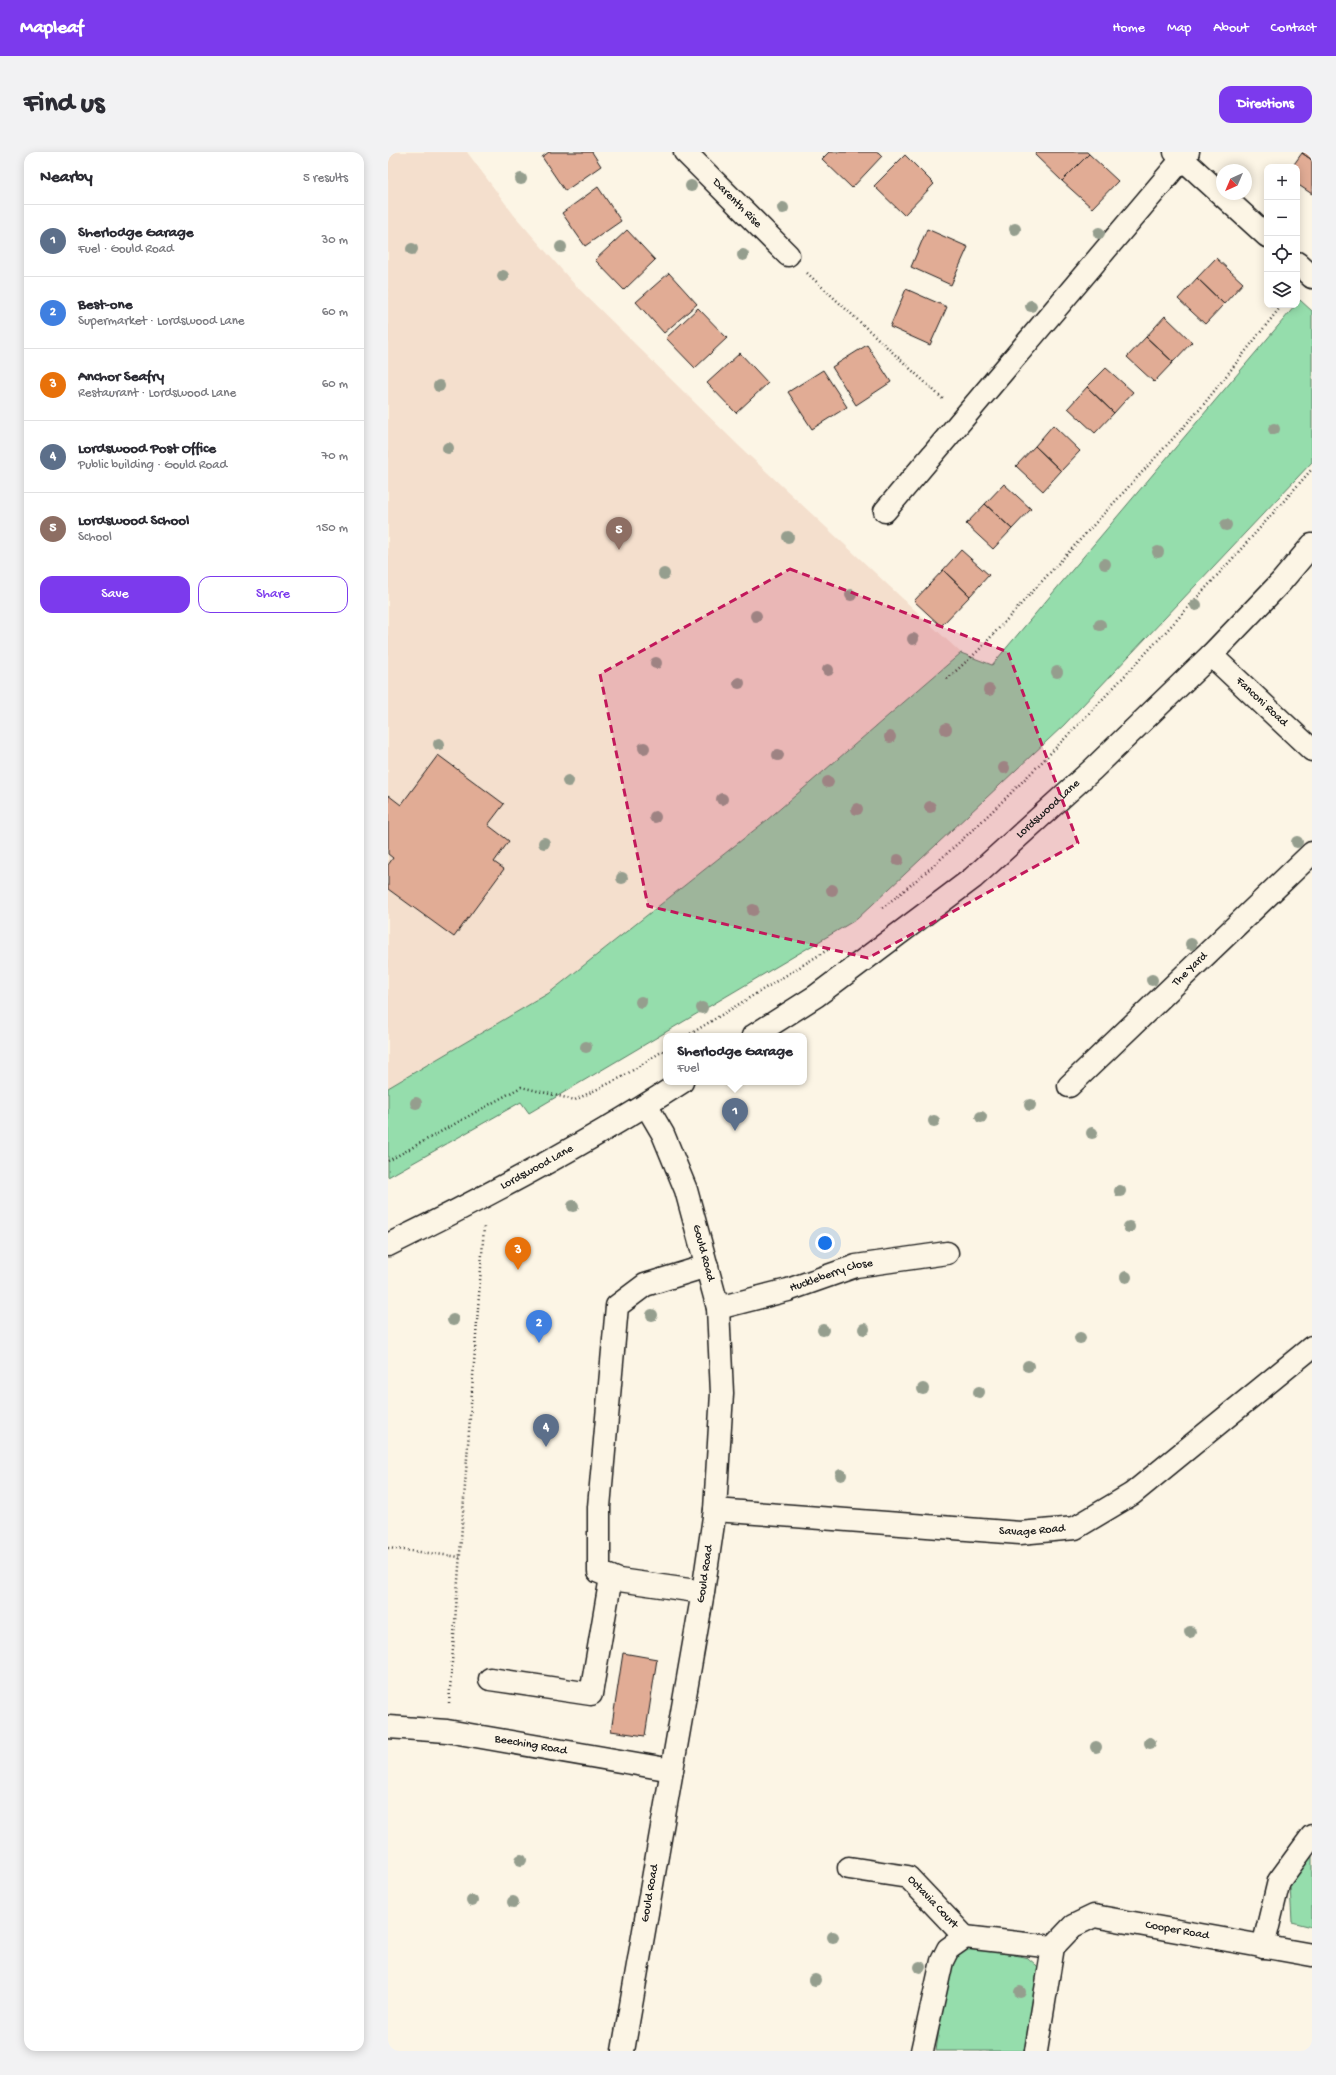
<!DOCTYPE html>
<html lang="en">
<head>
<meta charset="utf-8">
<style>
  body { margin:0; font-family:"Gochi Hand",sans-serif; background:#f2f2f3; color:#2b2b33 }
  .controls { position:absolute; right:12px; top:12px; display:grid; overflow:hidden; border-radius:8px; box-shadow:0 2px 10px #0003 }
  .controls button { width:36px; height:36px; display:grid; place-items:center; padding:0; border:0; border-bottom:1px solid #e1e1e2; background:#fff; color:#2b2b33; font:20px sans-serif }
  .compass { position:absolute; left:828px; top:12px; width:36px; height:36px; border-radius:50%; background:#fff; box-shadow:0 2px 10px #0003; rotate:224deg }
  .you { position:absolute; left:437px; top:1091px; width:14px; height:14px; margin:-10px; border:3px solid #fff; border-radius:50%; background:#1a73e8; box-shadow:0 0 0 6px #1a73e833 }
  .badge { display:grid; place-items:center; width:26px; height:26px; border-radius:50%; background:#7c3aed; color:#fff; font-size:13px; font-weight:700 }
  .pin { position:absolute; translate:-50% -33px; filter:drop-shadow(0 1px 2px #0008) }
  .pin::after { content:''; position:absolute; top:21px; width:14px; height:12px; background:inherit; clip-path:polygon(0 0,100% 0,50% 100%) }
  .popup { position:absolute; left:275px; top:881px; width:144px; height:52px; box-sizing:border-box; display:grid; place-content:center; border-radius:8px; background:#fff; filter:drop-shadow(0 1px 3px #0005); font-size:13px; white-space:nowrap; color:#7c7c81 }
  .popup b { font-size:15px; color:#2b2b33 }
  .popup::after { content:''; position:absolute; left:50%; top:100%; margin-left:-8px; border:8px solid transparent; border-top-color:#fff }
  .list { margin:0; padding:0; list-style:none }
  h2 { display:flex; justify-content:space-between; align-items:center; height:52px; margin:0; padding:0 16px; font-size:17px }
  h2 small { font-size:13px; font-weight:400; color:#7c7c81 }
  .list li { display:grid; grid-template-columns:26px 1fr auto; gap:12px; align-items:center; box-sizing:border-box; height:72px; padding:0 16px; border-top:1px solid #e1e1e2 }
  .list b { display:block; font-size:15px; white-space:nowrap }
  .list p { margin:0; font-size:13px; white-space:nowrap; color:#7c7c81 }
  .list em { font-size:13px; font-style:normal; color:#7c7c81 }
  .actions { display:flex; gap:8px; padding:12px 16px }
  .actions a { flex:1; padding:9px 0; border:1px solid #7c3aed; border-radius:12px; text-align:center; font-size:14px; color:#7c3aed }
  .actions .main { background:#7c3aed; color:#fff }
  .icon { flex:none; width:22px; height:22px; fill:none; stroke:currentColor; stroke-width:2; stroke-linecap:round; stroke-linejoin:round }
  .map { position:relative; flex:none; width:924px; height:1899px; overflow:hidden; border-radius:12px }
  header { display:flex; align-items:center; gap:24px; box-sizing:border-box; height:56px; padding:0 20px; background:#7c3aed; color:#fff }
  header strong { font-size:19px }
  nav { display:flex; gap:22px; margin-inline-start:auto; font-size:14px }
  .intro { display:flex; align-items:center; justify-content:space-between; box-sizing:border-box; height:96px; padding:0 24px }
  h1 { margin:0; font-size:28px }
  .button { padding:10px 18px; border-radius:12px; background:#7c3aed; color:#fff; font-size:14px; font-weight:700 }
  main { display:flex; gap:24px; padding:0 24px }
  aside { flex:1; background:#fff; border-radius:12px; box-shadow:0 2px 10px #0003 }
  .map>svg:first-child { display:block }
  .built { fill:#f4dfcd }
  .green { fill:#95ddac; stroke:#587c64 }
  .building { fill:#e1ac95; stroke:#1c1c1c }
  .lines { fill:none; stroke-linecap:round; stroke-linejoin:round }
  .minor-casing { stroke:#1c1c1c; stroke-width:25 }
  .path { stroke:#1c1c1c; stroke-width:2.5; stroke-dasharray:1 3; stroke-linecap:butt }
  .minor { stroke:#fcf5e5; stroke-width:22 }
  .tree { fill:#959e8e }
  .marked { fill:#c2185b; fill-opacity:0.2; stroke:#c2185b; stroke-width:3; stroke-dasharray:8 5; stroke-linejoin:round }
  .labels { text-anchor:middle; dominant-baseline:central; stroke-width:3; stroke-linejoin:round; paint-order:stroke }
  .street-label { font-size:12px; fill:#1c1c1c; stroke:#fcf5e5 }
</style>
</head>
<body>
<header>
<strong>Mapleaf</strong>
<nav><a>Home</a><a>Map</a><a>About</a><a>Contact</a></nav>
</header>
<div class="intro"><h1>Find us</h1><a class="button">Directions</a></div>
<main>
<aside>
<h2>Nearby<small>5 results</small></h2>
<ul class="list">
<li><span class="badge" style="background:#5c6f8a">1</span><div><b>Sherlodge Garage</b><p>Fuel · Gould Road</p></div><em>30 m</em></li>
<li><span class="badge" style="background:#3f7fe0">2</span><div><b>Best-one</b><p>Supermarket · Lordswood Lane</p></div><em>60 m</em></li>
<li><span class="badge" style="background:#e8710a">3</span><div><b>Anchor Seafry</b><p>Restaurant · Lordswood Lane</p></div><em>60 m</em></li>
<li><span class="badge" style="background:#5c6f8a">4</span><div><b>Lordswood Post Office</b><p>Public building · Gould Road</p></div><em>70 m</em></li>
<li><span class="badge" style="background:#8d6e63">5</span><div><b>Lordswood School</b><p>School</p></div><em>150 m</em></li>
</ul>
<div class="actions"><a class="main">Save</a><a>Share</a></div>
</aside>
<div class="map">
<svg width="924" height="1899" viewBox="0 0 924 1899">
  <rect width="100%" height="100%" fill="#fcf5e5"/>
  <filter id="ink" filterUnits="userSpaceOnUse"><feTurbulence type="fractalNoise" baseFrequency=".025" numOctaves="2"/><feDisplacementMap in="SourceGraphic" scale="8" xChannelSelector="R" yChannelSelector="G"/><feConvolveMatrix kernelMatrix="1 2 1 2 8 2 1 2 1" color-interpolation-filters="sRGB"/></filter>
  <g filter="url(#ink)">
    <!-- built -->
    <path class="built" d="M 0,0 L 79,0 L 126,63 L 187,133 L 352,295 L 573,501 L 379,668 L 161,841 L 0,936 Z"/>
    <!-- green -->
    <path class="green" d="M 912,148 L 924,159 L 924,310 L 676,573 L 469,767 L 141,961 L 133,950 L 0,1025 L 0,936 L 161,841 L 379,668 L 573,501 L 604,513 Z
      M 924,1702 L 924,1775 L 904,1770 L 902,1734 Z
      M 583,1793 L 640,1806 L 655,1819 L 637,1899 L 548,1899 L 559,1818 L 568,1797 Z"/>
    <!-- building -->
    <path class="building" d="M 161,0 L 204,0 L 213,14 L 177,39 L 154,5 Z
      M 441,0 L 490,0 L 494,4 L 464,36 L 434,7 Z
      M 649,0 L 699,0 L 701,2 L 674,29 L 647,3 Z
      M 915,0 L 924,0 L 924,8 L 914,1 Z
      M 914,1 L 924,8 L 924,42 L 909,32 L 909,15 L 904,15 Z
      M 701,2 L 730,29 L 704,56 L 674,29 Z
      M 517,3 L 546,32 L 516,63 L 486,34 Z
      M 210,35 L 233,69 L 197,94 L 174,61 Z
      M 539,77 L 580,95 L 563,133 L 523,115 Z
      M 239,78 L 267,108 L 236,138 L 207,108 Z
      M 828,106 L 855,131 L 836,152 L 809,126 Z
      M 281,121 L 309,152 L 276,181 L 248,150 Z
      M 809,126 L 836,152 L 817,172 L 790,147 Z
      M 518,137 L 559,155 L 542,193 L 502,175 Z
      M 310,156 L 339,186 L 307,216 L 278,186 Z
      M 777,164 L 804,190 L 785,210 L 758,185 Z
      M 758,185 L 785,210 L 766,230 L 739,205 Z
      M 479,193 L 503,230 L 468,253 L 444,215 Z
      M 352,201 L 380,231 L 348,261 L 319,231 Z
      M 718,216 L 745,240 L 726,261 L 699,235 Z
      M 435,218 L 459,255 L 424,277 L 400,240 Z
      M 699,235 L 726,261 L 707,281 L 680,256 Z
      M 665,273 L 692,299 L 673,319 L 647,294 Z
      M 647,294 L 673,319 L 655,339 L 628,314 Z
      M 616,332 L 643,357 L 624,377 L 597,352 Z
      M 597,352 L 624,377 L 605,397 L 578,372 Z
      M 573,398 L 601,423 L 582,444 L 555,418 Z
      M 555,418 L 582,444 L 553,474 L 526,449 Z
      M 50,603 L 116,652 L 100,673 L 121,689 L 106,710 L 116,717 L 66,785 L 0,737 L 0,713 L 5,706 L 0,702 L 0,643 L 13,653 Z
      M 235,1501 L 269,1507 L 257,1584 L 223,1579 Z"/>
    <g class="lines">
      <!-- minor casing -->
      <g class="minor-casing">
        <g id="minor">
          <path id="s1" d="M 297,0 L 400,103"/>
          <path d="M 787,0 L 879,84"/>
          <path d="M 909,111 L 924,125"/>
          <path d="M 497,359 L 800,0"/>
          <path id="s2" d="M 823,503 L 924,598"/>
          <path id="s3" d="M 365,884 L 428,844 L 585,726 L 705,617 L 823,503 L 893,430 L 924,393"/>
          <path id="s4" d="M 681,934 L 924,701"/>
          <path id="s5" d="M 0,1093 C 100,1044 200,991 294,930"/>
          <path id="s6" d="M 330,1156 L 400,1138 L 468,1114 L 559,1101"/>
          <path id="s7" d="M 327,1358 L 632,1381 L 687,1376 L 744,1342 L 924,1195"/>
          <path d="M 315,1440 L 231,1428 L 211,1420 L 211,1355 L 229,1154 L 257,1133 L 319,1114"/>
          <path d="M 102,1527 L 203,1542 L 223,1425"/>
          <path id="s8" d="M 0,1575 L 59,1579 L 284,1618"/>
          <path id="s9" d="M 461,1716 L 520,1725 L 577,1785"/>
          <path d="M 875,1795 L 891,1729 L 924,1684"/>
          <path id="s10" d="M 235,1899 L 315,1440 L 327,1358 L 334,1241 L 330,1156 L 298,1038 L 275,982 L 258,953"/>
          <path d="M 534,1899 L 554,1809 L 560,1797 L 577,1785 L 665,1795"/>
          <path id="s11" d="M 648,1899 L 665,1795 L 685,1774 L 706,1764 L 924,1803"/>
        </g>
      </g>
      <!-- path -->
      <path class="path" d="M 419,121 L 555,247
        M 559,527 L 590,499 L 812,257 L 894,153
        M 494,756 C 562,703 624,641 684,579 C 766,494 846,406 924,317
        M 299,884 L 441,797
        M 0,1009 L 133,935 L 187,948 L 234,925 L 278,897
        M 0,1396 L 72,1405
        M 61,1551 L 96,1075"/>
      <!-- minor -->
      <use href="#minor" class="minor"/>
    </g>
    <!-- trees -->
    <g class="tree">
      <circle cx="133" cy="27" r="6"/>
      <circle cx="303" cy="34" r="6"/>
      <circle cx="395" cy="56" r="6"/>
      <circle cx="627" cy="77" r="6"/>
      <circle cx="711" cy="81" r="6"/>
      <circle cx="173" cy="95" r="6"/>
      <circle cx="24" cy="97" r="6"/>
      <circle cx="355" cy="103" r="6"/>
      <circle cx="115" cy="124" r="6"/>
      <circle cx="643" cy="154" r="6"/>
      <circle cx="51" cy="234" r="6"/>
      <circle cx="886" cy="277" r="6"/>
      <circle cx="60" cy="296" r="6"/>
      <circle cx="838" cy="373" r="6"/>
      <circle cx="400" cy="385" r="6"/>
      <circle cx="770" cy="400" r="6"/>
      <circle cx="717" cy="412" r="6"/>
      <circle cx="276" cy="422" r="6"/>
      <circle cx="463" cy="443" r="6"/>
      <circle cx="808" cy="453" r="6"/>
      <circle cx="368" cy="464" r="6"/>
      <circle cx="712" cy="473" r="6"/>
      <circle cx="525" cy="487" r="6"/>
      <circle cx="268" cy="511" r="6"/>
      <circle cx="440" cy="518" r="6"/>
      <circle cx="669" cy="520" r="6"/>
      <circle cx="351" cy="531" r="6"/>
      <circle cx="601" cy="538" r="6"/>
      <circle cx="558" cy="577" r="6"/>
      <circle cx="502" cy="585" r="6"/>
      <circle cx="51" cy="592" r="6"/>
      <circle cx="256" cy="596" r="6"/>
      <circle cx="390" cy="603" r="6"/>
      <circle cx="616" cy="616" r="6"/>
      <circle cx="180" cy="629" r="6"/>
      <circle cx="440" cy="630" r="6"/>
      <circle cx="334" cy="647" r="6"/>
      <circle cx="542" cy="655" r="6"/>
      <circle cx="469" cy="657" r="6"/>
      <circle cx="267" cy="665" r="6"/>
      <circle cx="909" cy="690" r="6"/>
      <circle cx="156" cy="691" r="6"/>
      <circle cx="510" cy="708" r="6"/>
      <circle cx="234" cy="726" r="6"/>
      <circle cx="444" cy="738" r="6"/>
      <circle cx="365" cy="758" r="6"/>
      <circle cx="803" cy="792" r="6"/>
      <circle cx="764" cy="828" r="6"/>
      <circle cx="253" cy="850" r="6"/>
      <circle cx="314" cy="856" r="6"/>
      <circle cx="198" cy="895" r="6"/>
      <circle cx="28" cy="951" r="6"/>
      <circle cx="642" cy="953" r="6"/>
      <circle cx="593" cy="965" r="6"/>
      <circle cx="546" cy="969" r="6"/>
      <circle cx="704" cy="981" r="6"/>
      <circle cx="732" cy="1039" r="6"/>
      <circle cx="185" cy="1054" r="6"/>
      <circle cx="741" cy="1075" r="6"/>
      <circle cx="738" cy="1125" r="6"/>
      <circle cx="264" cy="1163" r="6"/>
      <circle cx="65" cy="1168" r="6"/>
      <circle cx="476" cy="1177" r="6"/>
      <circle cx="435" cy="1178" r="6"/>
      <circle cx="692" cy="1186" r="6"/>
      <circle cx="640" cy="1214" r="6"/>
      <circle cx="535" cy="1237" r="6"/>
      <circle cx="591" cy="1240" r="6"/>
      <circle cx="453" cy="1323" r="6"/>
      <circle cx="802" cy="1480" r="6"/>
      <circle cx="762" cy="1591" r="6"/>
      <circle cx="708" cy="1595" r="6"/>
      <circle cx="133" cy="1708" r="6"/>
      <circle cx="84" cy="1749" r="6"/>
      <circle cx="125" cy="1750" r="6"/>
      <circle cx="445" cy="1785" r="6"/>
      <circle cx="532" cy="1815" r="6"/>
      <circle cx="427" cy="1828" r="6"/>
      <circle cx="632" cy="1840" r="6"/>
    </g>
  </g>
  <!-- marked area -->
  <path class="marked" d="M 402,417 L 620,500 L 690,691 L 480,806 L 260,754 L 212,522 Z"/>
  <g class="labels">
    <!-- street labels -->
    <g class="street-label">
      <text stroke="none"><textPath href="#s1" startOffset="73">Darenth Rise</textPath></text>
      <text stroke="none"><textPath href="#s2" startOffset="69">Fanconi Road</textPath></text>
      <text stroke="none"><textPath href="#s3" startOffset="373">Lordswood Lane</textPath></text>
      <text stroke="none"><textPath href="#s4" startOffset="168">The Yard</textPath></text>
      <text stroke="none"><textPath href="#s5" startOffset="168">Lordswood Lane</textPath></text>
      <text transform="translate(315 1101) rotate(75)">Gould Road</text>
      <text stroke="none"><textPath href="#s6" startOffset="118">Huckleberry Close</textPath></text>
      <text stroke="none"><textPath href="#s7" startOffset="318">Savage Road</textPath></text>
      <text stroke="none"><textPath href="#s10" startOffset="484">Gould Road</textPath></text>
      <text stroke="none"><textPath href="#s8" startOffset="144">Beeching Road</textPath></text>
      <text stroke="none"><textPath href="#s10" startOffset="160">Gould Road</textPath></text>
      <text stroke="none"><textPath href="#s9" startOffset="95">Octavia Court</textPath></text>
      <text stroke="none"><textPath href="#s11" startOffset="242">Cooper Road</textPath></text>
    </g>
  </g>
</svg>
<div class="controls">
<button>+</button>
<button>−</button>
<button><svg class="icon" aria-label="locate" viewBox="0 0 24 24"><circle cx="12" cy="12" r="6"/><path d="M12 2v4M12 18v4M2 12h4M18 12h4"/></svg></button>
<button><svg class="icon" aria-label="layers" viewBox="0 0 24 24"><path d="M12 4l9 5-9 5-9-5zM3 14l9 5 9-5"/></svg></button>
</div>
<svg class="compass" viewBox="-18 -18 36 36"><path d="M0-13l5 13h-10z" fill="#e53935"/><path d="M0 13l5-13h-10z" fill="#7c7c81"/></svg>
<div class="you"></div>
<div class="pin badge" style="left:347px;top:979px;background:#5c6f8a">1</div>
<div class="popup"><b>Sherlodge Garage</b>Fuel</div>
<div class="pin badge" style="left:151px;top:1191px;background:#3f7fe0">2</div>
<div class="pin badge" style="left:130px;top:1118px;background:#e8710a">3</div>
<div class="pin badge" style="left:158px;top:1295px;background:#5c6f8a">4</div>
<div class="pin badge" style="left:231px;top:398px;background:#8d6e63">5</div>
</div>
</main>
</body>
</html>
